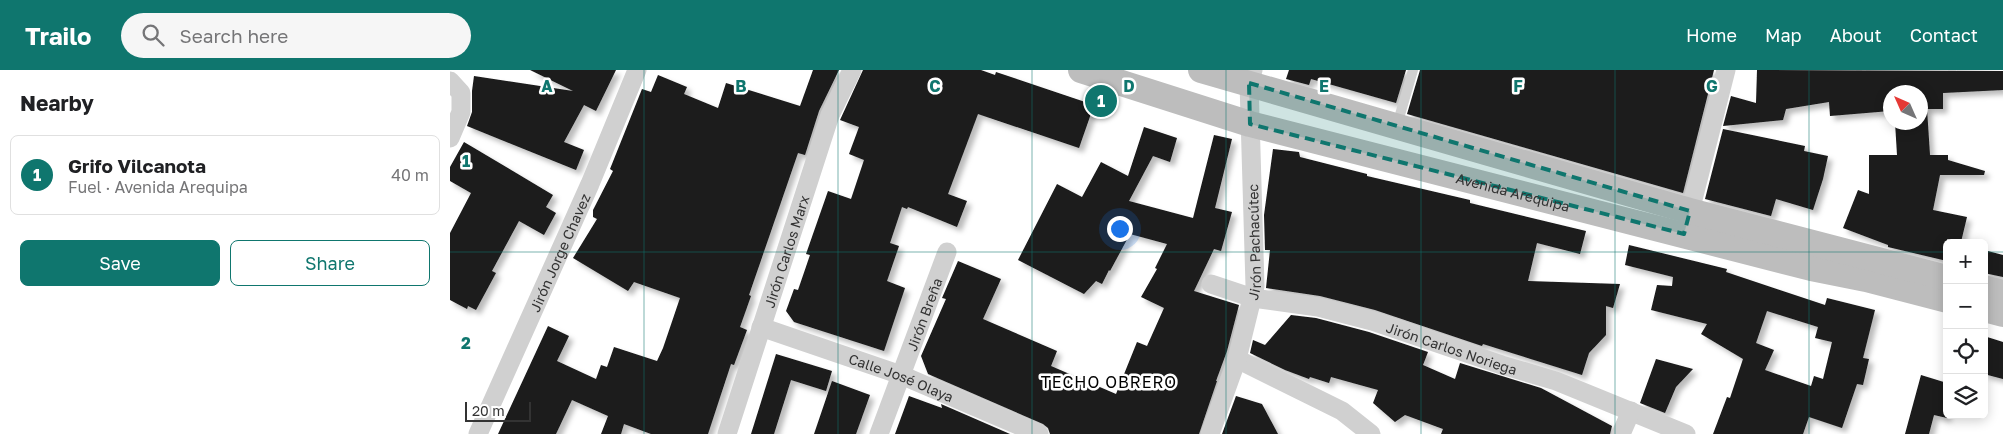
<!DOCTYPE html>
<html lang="en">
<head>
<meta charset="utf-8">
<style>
  body { margin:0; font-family:"Golos Text",sans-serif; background:#f6f6f6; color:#202124 }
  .controls { position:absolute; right:15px; bottom:15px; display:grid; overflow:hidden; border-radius:8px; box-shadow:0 2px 12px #0003 }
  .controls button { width:45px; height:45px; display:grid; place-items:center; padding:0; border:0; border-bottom:1px solid #e0e0e0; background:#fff; color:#202124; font:25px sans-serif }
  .compass { position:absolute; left:1433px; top:15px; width:45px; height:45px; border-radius:50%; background:#fff; box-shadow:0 2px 12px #0003; rotate:315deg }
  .scale { position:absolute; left:15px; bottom:12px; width:66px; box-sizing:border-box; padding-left:5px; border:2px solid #333; border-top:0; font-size:14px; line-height:18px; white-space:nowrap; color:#333; -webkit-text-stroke:4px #fff; paint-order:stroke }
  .you { position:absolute; left:669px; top:158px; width:18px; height:18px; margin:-12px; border:4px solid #fff; border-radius:50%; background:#1a73e8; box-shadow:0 0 0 8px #1a73e833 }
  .badge { display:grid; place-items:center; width:32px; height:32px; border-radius:50%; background:#0f766e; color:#fff; font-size:16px; font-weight:700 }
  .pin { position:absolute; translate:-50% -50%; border:2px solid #fff; box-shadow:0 1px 5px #0006 }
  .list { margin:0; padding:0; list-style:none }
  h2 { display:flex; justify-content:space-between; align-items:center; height:65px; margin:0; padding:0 20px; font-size:21px }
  h2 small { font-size:16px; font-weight:400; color:#757577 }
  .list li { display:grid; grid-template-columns:32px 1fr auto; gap:15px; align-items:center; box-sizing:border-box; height:80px; margin:0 10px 10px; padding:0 10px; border:1px solid #e0e0e0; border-radius:8px }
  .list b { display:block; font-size:19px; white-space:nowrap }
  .list p { margin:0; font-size:16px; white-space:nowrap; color:#757577 }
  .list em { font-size:16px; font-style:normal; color:#757577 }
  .actions { display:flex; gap:10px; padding:15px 20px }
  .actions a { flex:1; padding:11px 0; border:1px solid #0f766e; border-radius:8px; text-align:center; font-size:18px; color:#0f766e }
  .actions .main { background:#0f766e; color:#fff }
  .icon { flex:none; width:28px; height:28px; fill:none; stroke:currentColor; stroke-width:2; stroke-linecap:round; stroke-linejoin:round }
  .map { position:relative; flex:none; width:1553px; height:364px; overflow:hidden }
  header { display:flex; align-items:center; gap:30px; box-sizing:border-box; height:70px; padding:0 25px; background:#0f766e; color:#fff }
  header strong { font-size:24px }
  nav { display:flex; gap:28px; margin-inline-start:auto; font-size:18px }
  .search { width:350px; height:45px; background:#f6f6f6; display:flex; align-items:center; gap:12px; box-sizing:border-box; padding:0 18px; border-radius:28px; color:#757577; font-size:19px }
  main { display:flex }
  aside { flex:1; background:#fff }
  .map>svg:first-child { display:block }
  .building { fill:#1a1a1a; fill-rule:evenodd; filter:url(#shadow) }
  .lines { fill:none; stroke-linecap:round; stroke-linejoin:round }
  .lane { stroke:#d0d0d0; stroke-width:10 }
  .street { stroke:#d0d0d0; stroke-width:19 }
  .secondary { stroke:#bdbdbd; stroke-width:26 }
  .marked { fill:#0f766e; fill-opacity:0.2; stroke:#0f766e; stroke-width:4; stroke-dasharray:10 6; stroke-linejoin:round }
  .grid { fill:none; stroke:#0f766e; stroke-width:1; stroke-opacity:0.55 }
  .labels { text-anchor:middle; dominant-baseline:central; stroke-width:5; stroke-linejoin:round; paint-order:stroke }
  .street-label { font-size:14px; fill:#333; stroke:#fff }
  .quarter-label { font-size:16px; letter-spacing:1px; fill:#000; stroke:#fff }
  .grid-label { font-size:16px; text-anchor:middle; font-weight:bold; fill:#0f766e; stroke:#fff; stroke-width:5; stroke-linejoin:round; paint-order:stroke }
</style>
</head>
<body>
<header>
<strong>Trailo</strong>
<div class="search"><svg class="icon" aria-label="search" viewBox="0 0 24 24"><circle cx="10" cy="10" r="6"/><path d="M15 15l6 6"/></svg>Search here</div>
<nav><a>Home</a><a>Map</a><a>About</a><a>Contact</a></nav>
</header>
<main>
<aside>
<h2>Nearby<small></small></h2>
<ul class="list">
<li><span class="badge">1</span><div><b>Grifo Vilcanota</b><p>Fuel · Avenida Arequipa</p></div><em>40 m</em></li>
</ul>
<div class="actions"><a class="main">Save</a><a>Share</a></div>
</aside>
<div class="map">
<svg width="1553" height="364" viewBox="0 0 1553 364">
  <defs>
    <filter id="shadow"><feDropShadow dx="4.5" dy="4.5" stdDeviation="2.5" flood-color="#0004"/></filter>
  </defs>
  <rect width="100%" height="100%" fill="#fff"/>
  <!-- building -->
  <path class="building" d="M 80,0 L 166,0 L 146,41 L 134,35 L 114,72 L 134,80 L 126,100 L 17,56 L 22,42 L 22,21 L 24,6 L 123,21 Z
    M 363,0 L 389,0 L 369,41 L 355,85 L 348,83 L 299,225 L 301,226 L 290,257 L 297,260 L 284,295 L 281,294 L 258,364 L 201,364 L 174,354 L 171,364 L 151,364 L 158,346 L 122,330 L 106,364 L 48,364 L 98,256 L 119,266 L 107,291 L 146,309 L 151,295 L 157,297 L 164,277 L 207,291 L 213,278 L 230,228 L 184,212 L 178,221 L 123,188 L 147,149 L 143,147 L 143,140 L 163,101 L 160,99 L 192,19 L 201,22 L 208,5 L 237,17 L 234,24 L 268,38 L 276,13 L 350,36 Z
    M 413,0 L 531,0 L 545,5 L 546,2 L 644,35 L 629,78 L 528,44 L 498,124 L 517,131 L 507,157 L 458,137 L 457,139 L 452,137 L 440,173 L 449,176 L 437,211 L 455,218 L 434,281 L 344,252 L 336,241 L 344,219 L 348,220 L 360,185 L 356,184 L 378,121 L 401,129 L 414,90 L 399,84 L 409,57 L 390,50 Z
    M 839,0 L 956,0 L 946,33 L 861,9 L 859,15 L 836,9 Z
    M 970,0 L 1264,0 L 1233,123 L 957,44 Z
    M 1307,0 L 1553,1 L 1553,20 L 1493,23 L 1493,39 L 1477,39 L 1480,85 L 1498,85 L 1498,90 L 1535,101 L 1534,105 L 1490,105 L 1483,140 L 1517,147 L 1511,172 L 1497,169 L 1497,191 L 1438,177 L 1438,175 L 1393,158 L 1408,120 L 1419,124 L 1419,85 L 1447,85 L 1445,52 L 1470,52 L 1470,22 L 1440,22 L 1440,41 L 1380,46 L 1379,32 L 1336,39 L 1333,50 L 1273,56 L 1281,26 L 1306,33 Z
    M 694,57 L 727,68 L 720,92 L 703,86 L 679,131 L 743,148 L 764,65 L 782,69 L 765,138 L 782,142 L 771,181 L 764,179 L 744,221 L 789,235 L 777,281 L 766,311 L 767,311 L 749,364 L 600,364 L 598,358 L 593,354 L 478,304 L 471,286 L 496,229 L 492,228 L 508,191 L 551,209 L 533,249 L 607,281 L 601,296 L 666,324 L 687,272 L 697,276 L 714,238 L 691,227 L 707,199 L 705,198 L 717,174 L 680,164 L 660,201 L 659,200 L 652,214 L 646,211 L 634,224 L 568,190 L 607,114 L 632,127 L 651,92 L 678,106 Z
    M 1273,59 L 1355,76 L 1354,81 L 1378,86 L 1373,109 L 1363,140 L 1326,129 L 1321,146 L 1255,129 Z
    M 14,72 L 103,125 L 96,137 L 106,143 L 94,165 L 69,151 L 42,201 L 46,203 L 26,240 L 18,236 L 17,239 L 0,230 L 0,163 L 21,123 L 0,111 L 0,97 Z
    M 823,79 L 849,82 L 850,87 L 917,104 L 917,106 L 1020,130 L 1020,133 L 1136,161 L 1130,184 L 1087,173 L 1078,211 L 1170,214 L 1163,238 L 1156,236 L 1156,265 L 1139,283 L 1132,305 L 1033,274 L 1032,276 L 925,240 L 870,226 L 816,218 L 820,180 L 815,180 L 814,145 Z
    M 1179,175 L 1277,199 L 1276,202 L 1375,235 L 1377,228 L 1425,240 L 1413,288 L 1419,289 L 1413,315 L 1407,314 L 1392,358 L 1359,347 L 1353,364 L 1263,364 L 1277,327 L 1280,328 L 1293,289 L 1251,264 L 1257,254 L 1201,240 L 1207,215 L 1222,216 L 1223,207 L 1175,195 ZM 1317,241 L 1368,257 L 1365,268 L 1382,272 L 1373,309 L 1364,306 L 1361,316 L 1315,300 L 1324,280 L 1306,273 Z
    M 1534,180 L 1553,185 L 1553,207 L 1534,203 Z
    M 841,245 L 866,248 L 919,262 L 978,282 L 973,295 L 1005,309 L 1010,293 L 1091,318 L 1162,356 L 1160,364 L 991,364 L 993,359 L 955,345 L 945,352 L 923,333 L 928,320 L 881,307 L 879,313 L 860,307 L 859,309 L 835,300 L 800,283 L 803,270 L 815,275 Z
    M 1534,266 L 1553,272 L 1553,309 L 1534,304 Z
    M 326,284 L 382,301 L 376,321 L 341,310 L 324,364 L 301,364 Z
    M 1206,289 L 1243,299 L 1226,317 L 1215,343 L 1190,333 Z
    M 1471,305 L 1497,313 L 1497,348 L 1484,345 L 1479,364 L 1455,364 Z
    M 382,311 L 420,325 L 406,364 L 364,364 Z
    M 459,326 L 492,338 L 491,334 L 560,364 L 445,364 Z
    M 786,326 L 812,334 L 828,364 L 772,364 Z"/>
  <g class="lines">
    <!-- lane -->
    <path class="lane" d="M 947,55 L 963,0"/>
    <!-- street -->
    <g class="street">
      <path d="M 0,11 L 11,23 L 11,42 L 0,68"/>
      <path d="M 1237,153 L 1276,0"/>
      <path id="s1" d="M 761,214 L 803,228 L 868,237 L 922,251 L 1052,295 L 1106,311 L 1236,364"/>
      <path id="s2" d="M 311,257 L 451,305 L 589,364"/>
      <path d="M 787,289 L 892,341 L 921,364"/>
      <path id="s3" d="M 28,364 L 140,114 L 187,0"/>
      <path id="s4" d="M 277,364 L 380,45 L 402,0"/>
      <path id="s5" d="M 429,364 L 497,182"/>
      <path id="s6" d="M 760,364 L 787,289 L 805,216 L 799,13 L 803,0"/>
      <path d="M 1171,364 L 1181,341"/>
    </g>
    <!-- secondary -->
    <g class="secondary">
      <path id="s7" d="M 631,0 L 800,54 L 1361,198 L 1416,209 L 1497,230"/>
      <path d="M 751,0 L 1240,141 L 1497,208"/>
      <path d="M 1534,218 L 1553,223"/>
      <path d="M 1534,239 L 1553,244"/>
    </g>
  </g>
  <!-- marked area -->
  <path class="marked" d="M 799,13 L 1240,141 L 1234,164 L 800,54 Z"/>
  <!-- grid -->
  <path class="grid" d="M 194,0 L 194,364M 388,0 L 388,364M 582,0 L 582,364M 776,0 L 776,364M 971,0 L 971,364M 1165,0 L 1165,364M 1359,0 L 1359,364M 0,182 L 1497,182M 1534,182 L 1553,182"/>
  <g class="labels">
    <!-- street labels -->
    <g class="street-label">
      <text stroke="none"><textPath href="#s7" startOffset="449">Avenida Arequipa</textPath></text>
      <text stroke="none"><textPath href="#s6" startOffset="199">Jirón Pachacútec</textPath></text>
      <text stroke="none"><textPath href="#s4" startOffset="192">Jirón Carlos Marx</textPath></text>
      <text stroke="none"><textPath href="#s3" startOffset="199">Jirón Jorge Chavez</textPath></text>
      <text stroke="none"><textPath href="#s5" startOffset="128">Jirón Breña</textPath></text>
      <text stroke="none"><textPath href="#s1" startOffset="250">Jirón Carlos Noriega</textPath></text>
      <text stroke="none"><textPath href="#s2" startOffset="149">Calle José Olaya</textPath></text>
    </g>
    <!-- quarter labels -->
    <g class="quarter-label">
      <text x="659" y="312">TECHO OBRERO</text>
    </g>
  </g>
  <g class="grid-label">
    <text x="97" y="22">A</text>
    <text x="291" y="22">B</text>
    <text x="485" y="22">C</text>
    <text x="679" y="22">D</text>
    <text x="874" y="22">E</text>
    <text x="1068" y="22">F</text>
    <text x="1262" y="22">G</text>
    <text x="16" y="97">1</text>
    <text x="16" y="279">2</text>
  </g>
</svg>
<div class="controls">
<button>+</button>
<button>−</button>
<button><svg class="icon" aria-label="locate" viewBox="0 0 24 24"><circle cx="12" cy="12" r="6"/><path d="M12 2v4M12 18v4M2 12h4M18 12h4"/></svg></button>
<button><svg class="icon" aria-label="layers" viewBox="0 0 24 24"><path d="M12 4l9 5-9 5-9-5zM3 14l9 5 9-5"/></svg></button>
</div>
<svg class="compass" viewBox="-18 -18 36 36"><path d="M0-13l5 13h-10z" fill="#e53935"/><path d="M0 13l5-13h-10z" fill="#757577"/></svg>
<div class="scale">20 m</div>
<div class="you"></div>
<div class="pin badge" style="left:651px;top:31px">1</div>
</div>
</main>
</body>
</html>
